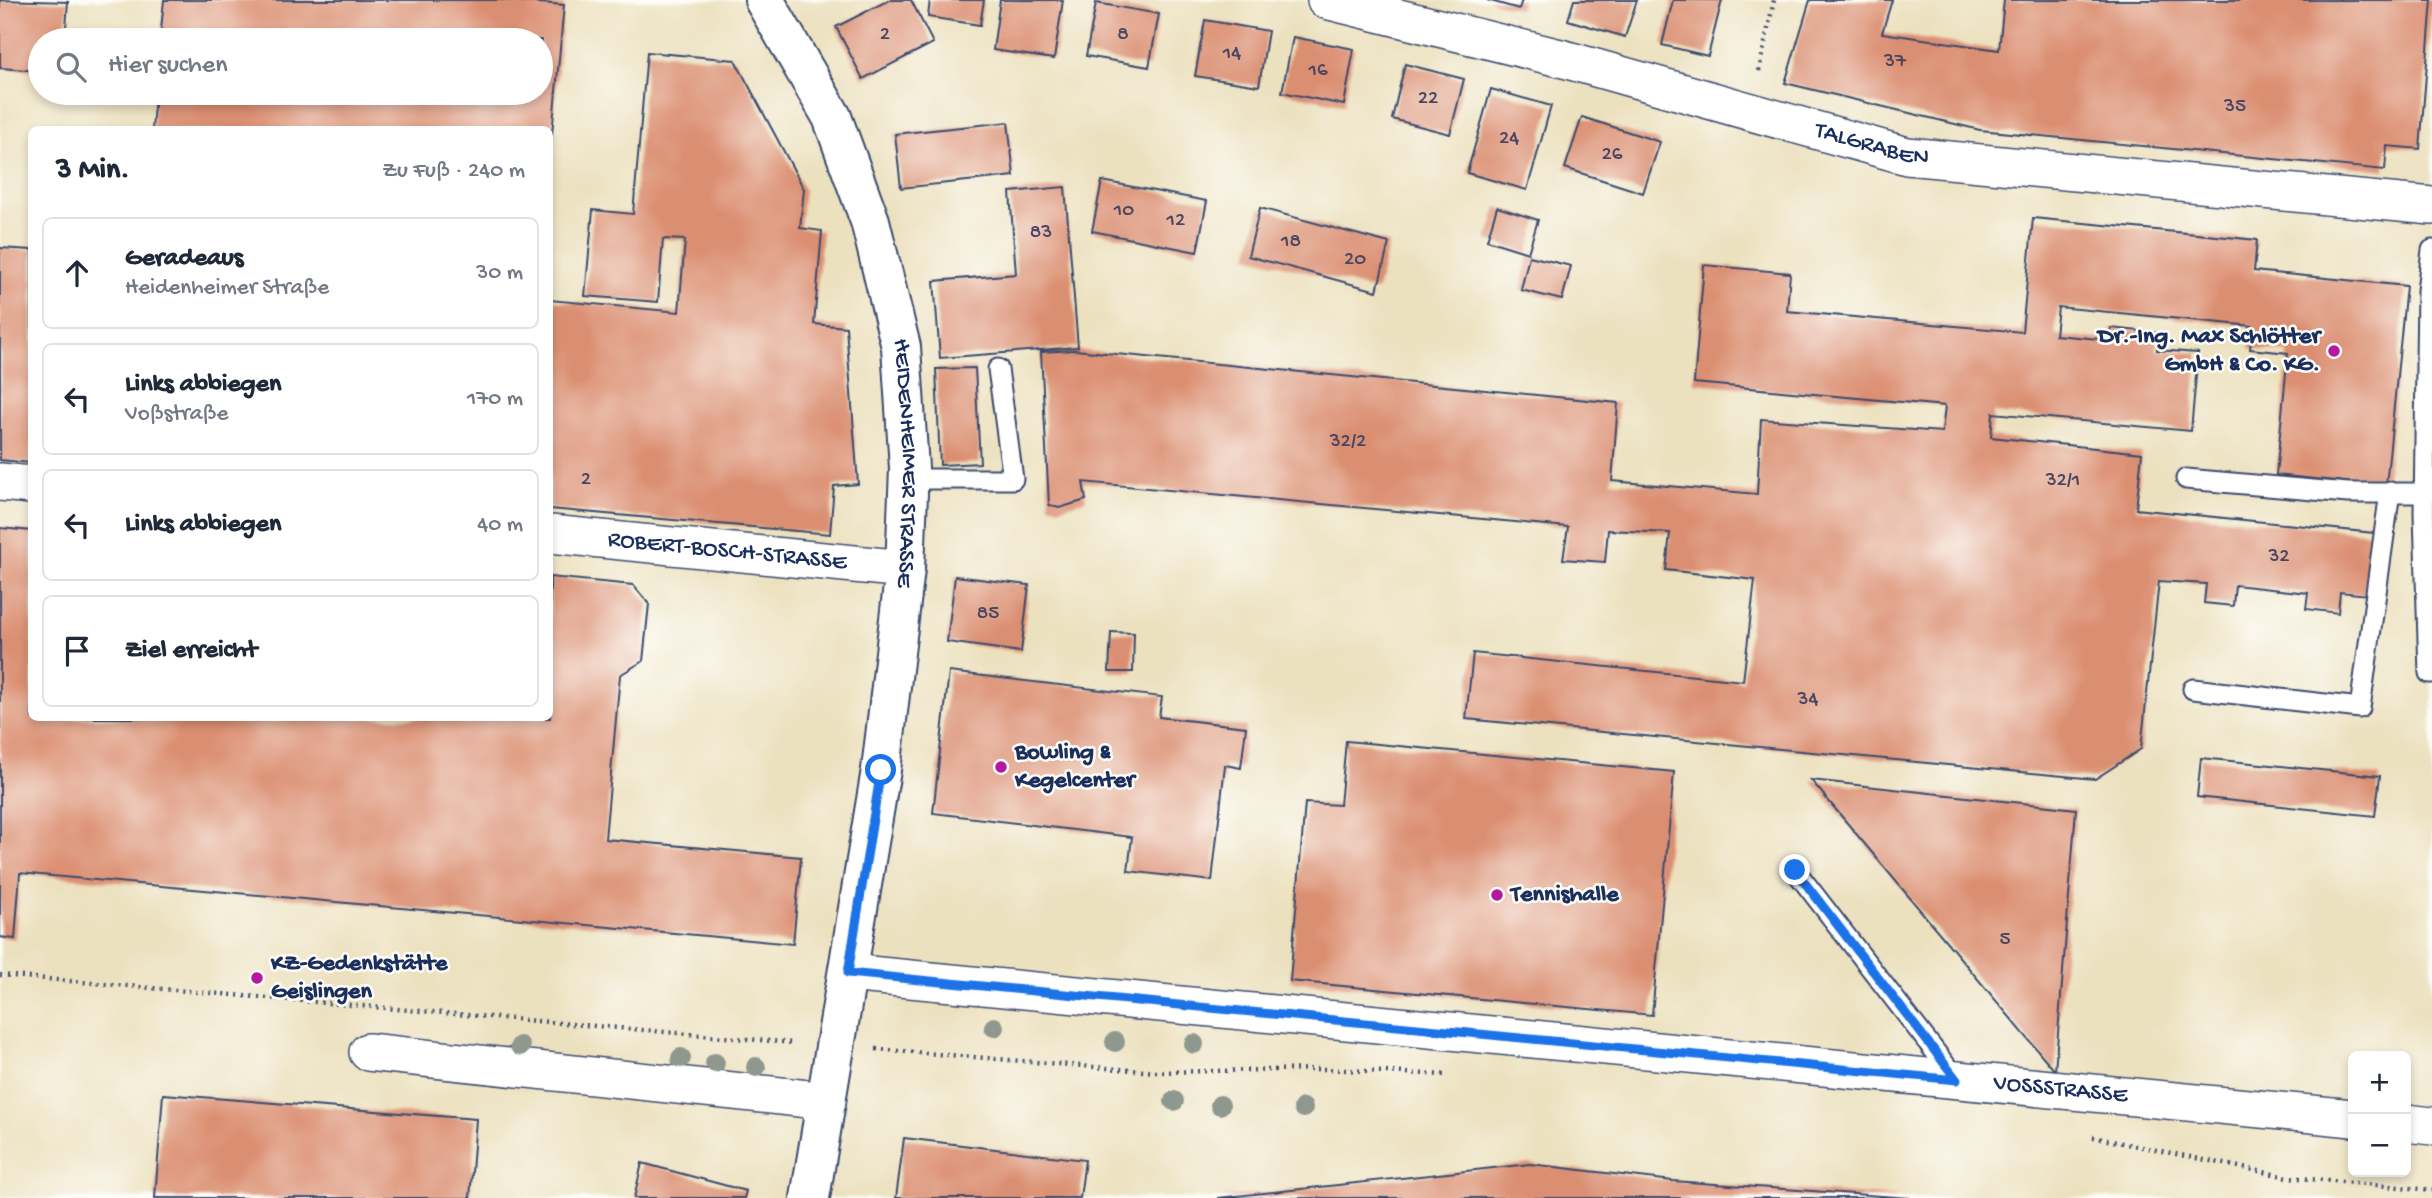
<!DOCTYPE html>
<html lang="de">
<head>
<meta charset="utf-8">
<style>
  body { margin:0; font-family:"Gochi Hand",sans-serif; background:#f6f6f7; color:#1f2937 }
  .controls { position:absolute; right:21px; bottom:21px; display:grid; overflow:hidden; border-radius:10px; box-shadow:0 4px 10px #0003 }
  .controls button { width:63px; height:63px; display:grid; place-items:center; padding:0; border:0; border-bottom:2px solid #e0e1e3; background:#fff; color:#1f2937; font:35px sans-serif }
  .stop { position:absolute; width:21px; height:21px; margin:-16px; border:5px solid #1a73e8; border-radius:50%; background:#fff }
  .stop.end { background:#1a73e8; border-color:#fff; box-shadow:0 2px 7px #0008 }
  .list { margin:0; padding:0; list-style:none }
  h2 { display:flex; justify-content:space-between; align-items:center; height:91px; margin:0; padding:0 28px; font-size:30px }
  h2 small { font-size:23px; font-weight:400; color:#747a83 }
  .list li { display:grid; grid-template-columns:46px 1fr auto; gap:21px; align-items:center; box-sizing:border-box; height:112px; margin:0 14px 14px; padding:0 14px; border:2px solid #e0e1e3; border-radius:10px }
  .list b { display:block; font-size:26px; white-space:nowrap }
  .list p { margin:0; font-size:23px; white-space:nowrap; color:#747a83 }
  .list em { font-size:23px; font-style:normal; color:#747a83 }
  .icon { flex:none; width:38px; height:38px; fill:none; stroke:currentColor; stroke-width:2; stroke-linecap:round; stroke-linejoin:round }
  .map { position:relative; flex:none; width:2432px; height:1198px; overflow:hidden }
  .search { position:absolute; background:#fff; box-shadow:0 4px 10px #0003; left:28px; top:28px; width:525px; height:77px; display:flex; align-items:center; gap:18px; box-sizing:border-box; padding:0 24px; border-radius:38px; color:#747a83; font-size:26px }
  .panel { position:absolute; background:#fff; box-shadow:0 4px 10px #0003; left:28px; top:126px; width:525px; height:595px; border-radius:10px }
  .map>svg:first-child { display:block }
  .building { fill:#db8f72 }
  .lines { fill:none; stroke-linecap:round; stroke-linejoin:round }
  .service-casing { stroke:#3a4a6d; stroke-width:23 }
  .minor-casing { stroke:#3a4a6d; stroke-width:40 }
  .tertiary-casing { stroke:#3a4a6d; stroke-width:42 }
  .path { stroke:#3a4a6d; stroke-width:4.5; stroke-dasharray:2 5; stroke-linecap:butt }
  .service { stroke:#fff; stroke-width:19 }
  .minor { stroke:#fff; stroke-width:37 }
  .tertiary { stroke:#fff; stroke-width:38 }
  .tree { fill:#8f988e }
  .route { stroke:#1a73e8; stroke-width:9 }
  .poi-dot { fill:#b5179e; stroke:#fdfcf7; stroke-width:2.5 }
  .labels { text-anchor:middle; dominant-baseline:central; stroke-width:5; stroke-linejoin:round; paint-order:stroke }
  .number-label { font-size:21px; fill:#4b4763 }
  .street-label { font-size:24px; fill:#1b2f5e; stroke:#fdfcf7 }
  .poi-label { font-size:24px; font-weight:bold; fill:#1b2f5e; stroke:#fdfcf7; text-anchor:start }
</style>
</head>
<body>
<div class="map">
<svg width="2432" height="1198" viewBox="0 0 2432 1198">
  <rect width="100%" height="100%" fill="#fdfcf7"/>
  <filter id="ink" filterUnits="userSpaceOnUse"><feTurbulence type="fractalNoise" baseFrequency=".0143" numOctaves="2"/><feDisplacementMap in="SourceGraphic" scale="14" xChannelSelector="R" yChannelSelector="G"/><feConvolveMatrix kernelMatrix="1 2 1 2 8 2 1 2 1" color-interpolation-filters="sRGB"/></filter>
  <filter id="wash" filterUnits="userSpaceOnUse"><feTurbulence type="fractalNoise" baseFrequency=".00686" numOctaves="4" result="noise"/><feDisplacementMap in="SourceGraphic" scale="28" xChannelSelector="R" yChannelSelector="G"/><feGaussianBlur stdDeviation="1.57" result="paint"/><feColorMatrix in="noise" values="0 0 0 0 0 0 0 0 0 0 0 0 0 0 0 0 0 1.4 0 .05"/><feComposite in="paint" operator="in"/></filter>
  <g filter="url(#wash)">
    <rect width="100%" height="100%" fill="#ece1bf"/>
    <g id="blocks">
      <!-- building -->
      <path class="building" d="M 0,0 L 68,2 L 65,40 L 40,40 L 40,71 L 0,68 Z
        M 164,0 L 504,0 L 564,5 L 551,145 L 550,130 L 152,130 L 155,93 L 541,93 L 541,40 L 160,40 Z
        M 889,0 L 911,0 L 933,43 L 863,79 L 836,27 Z
        M 930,0 L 984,0 L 980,25 L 928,17 Z
        M 1000,0 L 1063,0 L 1054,59 L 993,50 Z
        M 1487,0 L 1522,0 L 1519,9 Z
        M 1574,0 L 1637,0 L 1625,37 L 1568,20 Z
        M 1673,0 L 1722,0 L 1708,56 L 1662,45 Z
        M 1810,0 L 1892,0 L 1882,33 L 1999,50 L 2004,0 L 2432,0 L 2420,149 L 2387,146 L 2385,170 L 1980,130 L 1785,83 Z
        M 1096,3 L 1159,14 L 1149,67 L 1086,56 Z
        M 1205,20 L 1268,31 L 1259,86 L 1195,76 Z
        M 1293,37 L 1354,49 L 1344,105 L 1282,92 Z
        M 647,52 L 735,60 L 804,189 L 800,228 L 822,231 L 814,324 L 846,327 L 858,484 L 834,486 L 830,534 L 550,509 L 550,300 L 679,312 L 685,240 L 663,239 L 658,302 L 585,296 L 593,210 L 633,214 Z
        M 1405,64 L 1464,79 L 1450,134 L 1392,119 Z
        M 1491,89 L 1551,106 L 1527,190 L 1467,173 Z
        M 1582,117 L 1660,142 L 1643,193 L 1565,168 Z
        M 1008,122 L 1014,176 L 901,188 L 895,134 Z
        M 1102,181 L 1207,201 L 1197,252 L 1092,231 Z
        M 1065,187 L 1078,347 L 940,358 L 934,281 L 1016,274 L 1010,192 Z
        M 1497,207 L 1538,220 L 1528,253 L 1487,240 Z
        M 1260,208 L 1389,243 L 1377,291 L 1248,256 Z
        M 2033,218 L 2257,240 L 2254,271 L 2406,286 L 2386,486 L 2276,475 L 2288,353 L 2250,349 L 2252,326 L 2058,307 L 2055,335 L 2110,340 L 2111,328 L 2158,333 L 2157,350 L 2198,353 L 2191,431 L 1993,413 L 1991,437 L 2142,453 L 2136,509 L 2374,533 L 2368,595 L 2340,592 L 2338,613 L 2306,609 L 2308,593 L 2235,585 L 2233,606 L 2204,603 L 2206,584 L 2159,581 L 2141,749 L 2095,779 L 1466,719 L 1473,653 L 1743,681 L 1755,580 L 1666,570 L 1670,533 L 1608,530 L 1605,562 L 1563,559 L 1568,527 L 1083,482 L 1086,500 L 1059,508 L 1049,505 L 1041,352 L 1075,350 L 1618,403 L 1612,481 L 1757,494 L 1761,419 L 1942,432 L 1945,406 L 1694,383 L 1704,265 L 1790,273 L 1787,311 L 2022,332 Z
        M 0,248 L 32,250 L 32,463 L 0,460 Z
        M 1529,256 L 1571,266 L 1562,300 L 1521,290 Z
        M 975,368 L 980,463 L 940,465 L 936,369 Z
        M 0,528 L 32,531 L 32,718 L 550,718 L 550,577 L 633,585 L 649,604 L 643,661 L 620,675 L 605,839 L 801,857 L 793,944 L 20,873 L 15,939 L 0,937 Z
        M 955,576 L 1029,585 L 1021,652 L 947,642 Z
        M 1111,632 L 1134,633 L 1133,672 L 1109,672 Z
        M 949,672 L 1162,697 L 1159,717 L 1246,727 L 1241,768 L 1225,765 L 1212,881 L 1128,871 L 1132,837 L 933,813 Z
        M 1346,741 L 1674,772 L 1652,1015 L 1290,981 L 1305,803 L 1340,805 Z
        M 2201,758 L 2380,776 L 2375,816 L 2197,797 Z
        M 1811,780 L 2076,809 L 2055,1071 Z
        M 163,1094 L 476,1119 L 470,1198 L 155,1198 Z
        M 904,1138 L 1085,1160 L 1080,1198 L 896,1198 Z
        M 642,1163 L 746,1191 L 744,1198 L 634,1198 Z
        M 1530,1164 L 1673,1181 L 1910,1198 L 1218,1198 Z"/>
    </g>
  </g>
  <g filter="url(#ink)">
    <use href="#blocks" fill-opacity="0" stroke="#3a4a6d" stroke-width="2"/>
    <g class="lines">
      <!-- service casing -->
      <g class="service-casing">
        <path id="service" d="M 2432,250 L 2427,291 L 2424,513 L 2429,673 L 2432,673
          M 908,479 L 1013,479 L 998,369
          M 2186,479 L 2348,493 L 2425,493
          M 2193,689 L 2360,708 L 2390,492
          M 1795,870 L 1957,1080"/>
      </g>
      <!-- minor casing -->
      <g class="minor-casing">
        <g id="minor">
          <path id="s1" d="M 1326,0 L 1564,59 L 1907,156 L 2432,206"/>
          <path d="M 0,482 L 32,485"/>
          <path id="s2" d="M 550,534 L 905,569"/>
          <path id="s3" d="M 848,973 L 2353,1118"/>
          <path d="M 368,1052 L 827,1101"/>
          <path d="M 2406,1123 L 2432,1126"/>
        </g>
      </g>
      <!-- tertiary casing -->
      <g class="tertiary-casing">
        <g id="tertiary">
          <path id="s4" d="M 764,0 L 832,117 L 870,221 L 901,347 L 909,468 L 905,569 L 881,770 L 810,1198"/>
        </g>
      </g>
      <!-- path -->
      <path class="path" d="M 1759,71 L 1774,0
        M 0,975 L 794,1043
        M 876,1049 L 1156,1072 L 1324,1069 L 1447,1075
        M 2093,1137 L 2288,1177 L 2432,1190"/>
      <!-- service -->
      <use href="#service" class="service"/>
      <!-- minor -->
      <use href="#minor" class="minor"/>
      <!-- tertiary -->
      <use href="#tertiary" class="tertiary"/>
    </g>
    <!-- trees -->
    <g class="tree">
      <circle cx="994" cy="1027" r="10"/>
      <circle cx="1115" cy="1042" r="10"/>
      <circle cx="1194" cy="1044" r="10"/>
      <circle cx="520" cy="1046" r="10"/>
      <circle cx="681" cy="1058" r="10"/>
      <circle cx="715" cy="1063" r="10"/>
      <circle cx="756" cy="1067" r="10"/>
      <circle cx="1174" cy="1101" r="10"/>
      <circle cx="1220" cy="1105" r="10"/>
      <circle cx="1303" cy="1108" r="10"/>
    </g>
  </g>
  <g class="lines" filter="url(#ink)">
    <!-- route -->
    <path class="route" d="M 881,770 L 848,973 L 1957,1080 L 1795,870"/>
  </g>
  <!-- markers -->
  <g class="poi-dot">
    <circle cx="2334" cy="351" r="7"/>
    <circle cx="1001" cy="767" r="7"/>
    <circle cx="1497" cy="895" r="7"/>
    <circle cx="257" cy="978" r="7"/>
  </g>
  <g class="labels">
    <!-- number labels -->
    <g class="number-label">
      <text x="885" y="35">2</text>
      <text x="1123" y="35">8</text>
      <text x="1232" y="54">14</text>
      <text x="1895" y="62">37</text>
      <text x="1318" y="71">16</text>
      <text x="1428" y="99">22</text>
      <text x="2235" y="107">35</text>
      <text x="1509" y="139">24</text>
      <text x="1612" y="155">26</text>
      <text x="1124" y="211">10</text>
      <text x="1176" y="221">12</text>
      <text x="1041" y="233">83</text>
      <text x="1291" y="242">18</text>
      <text x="1355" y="260">20</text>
      <text x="1348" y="442">32/2</text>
      <text x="586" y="480">2</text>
      <text x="2063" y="481">32/1</text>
      <text x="2279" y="557">32</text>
      <text x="988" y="614">85</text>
      <text x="1808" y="700">34</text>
      <text x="2005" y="940">5</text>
    </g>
    <!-- street labels -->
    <g class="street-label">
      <text stroke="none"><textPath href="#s1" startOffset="565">TALGRABEN</textPath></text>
      <text stroke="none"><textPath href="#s4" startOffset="492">HEIDENHEIMER STRASSE</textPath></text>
      <text stroke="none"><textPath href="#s2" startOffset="178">ROBERT-BOSCH-STRASSE</textPath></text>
      <text stroke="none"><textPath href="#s3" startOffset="1218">VOSSSTRASSE</textPath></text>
    </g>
    <!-- poi labels -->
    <g class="poi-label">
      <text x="2320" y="337" text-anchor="end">Dr.-Ing. Max Schlötter<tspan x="2320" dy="28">GmbH &amp; Co. KG.</tspan></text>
      <text x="1015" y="753">Bowling &amp;<tspan x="1015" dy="28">Kegelcenter</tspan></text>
      <text x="1511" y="895">Tennishalle</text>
      <text x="271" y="964">KZ-Gedenkstätte<tspan x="271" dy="28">Geislingen</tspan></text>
    </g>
  </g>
</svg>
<div class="controls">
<button>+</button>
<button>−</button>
</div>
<div class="stop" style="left:881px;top:770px"></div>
<div class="stop end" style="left:1795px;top:870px"></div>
<div class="search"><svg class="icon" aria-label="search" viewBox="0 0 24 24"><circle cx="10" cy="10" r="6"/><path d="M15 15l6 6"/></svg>Hier suchen</div>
<section class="panel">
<h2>3 Min.<small>Zu Fuß · 240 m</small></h2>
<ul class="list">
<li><svg class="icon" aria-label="ahead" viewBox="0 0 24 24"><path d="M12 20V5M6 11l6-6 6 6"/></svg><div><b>Geradeaus</b><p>Heidenheimer Straße</p></div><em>30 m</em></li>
<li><svg class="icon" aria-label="left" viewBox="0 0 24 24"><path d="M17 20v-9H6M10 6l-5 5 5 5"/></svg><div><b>Links abbiegen</b><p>Voßstraße</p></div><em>170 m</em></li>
<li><svg class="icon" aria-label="left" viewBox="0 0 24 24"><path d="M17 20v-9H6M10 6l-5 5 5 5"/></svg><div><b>Links abbiegen</b></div><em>40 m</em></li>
<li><svg class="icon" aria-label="arrive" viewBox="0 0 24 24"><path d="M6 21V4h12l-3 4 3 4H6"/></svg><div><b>Ziel erreicht</b></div></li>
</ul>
</section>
</div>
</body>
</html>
